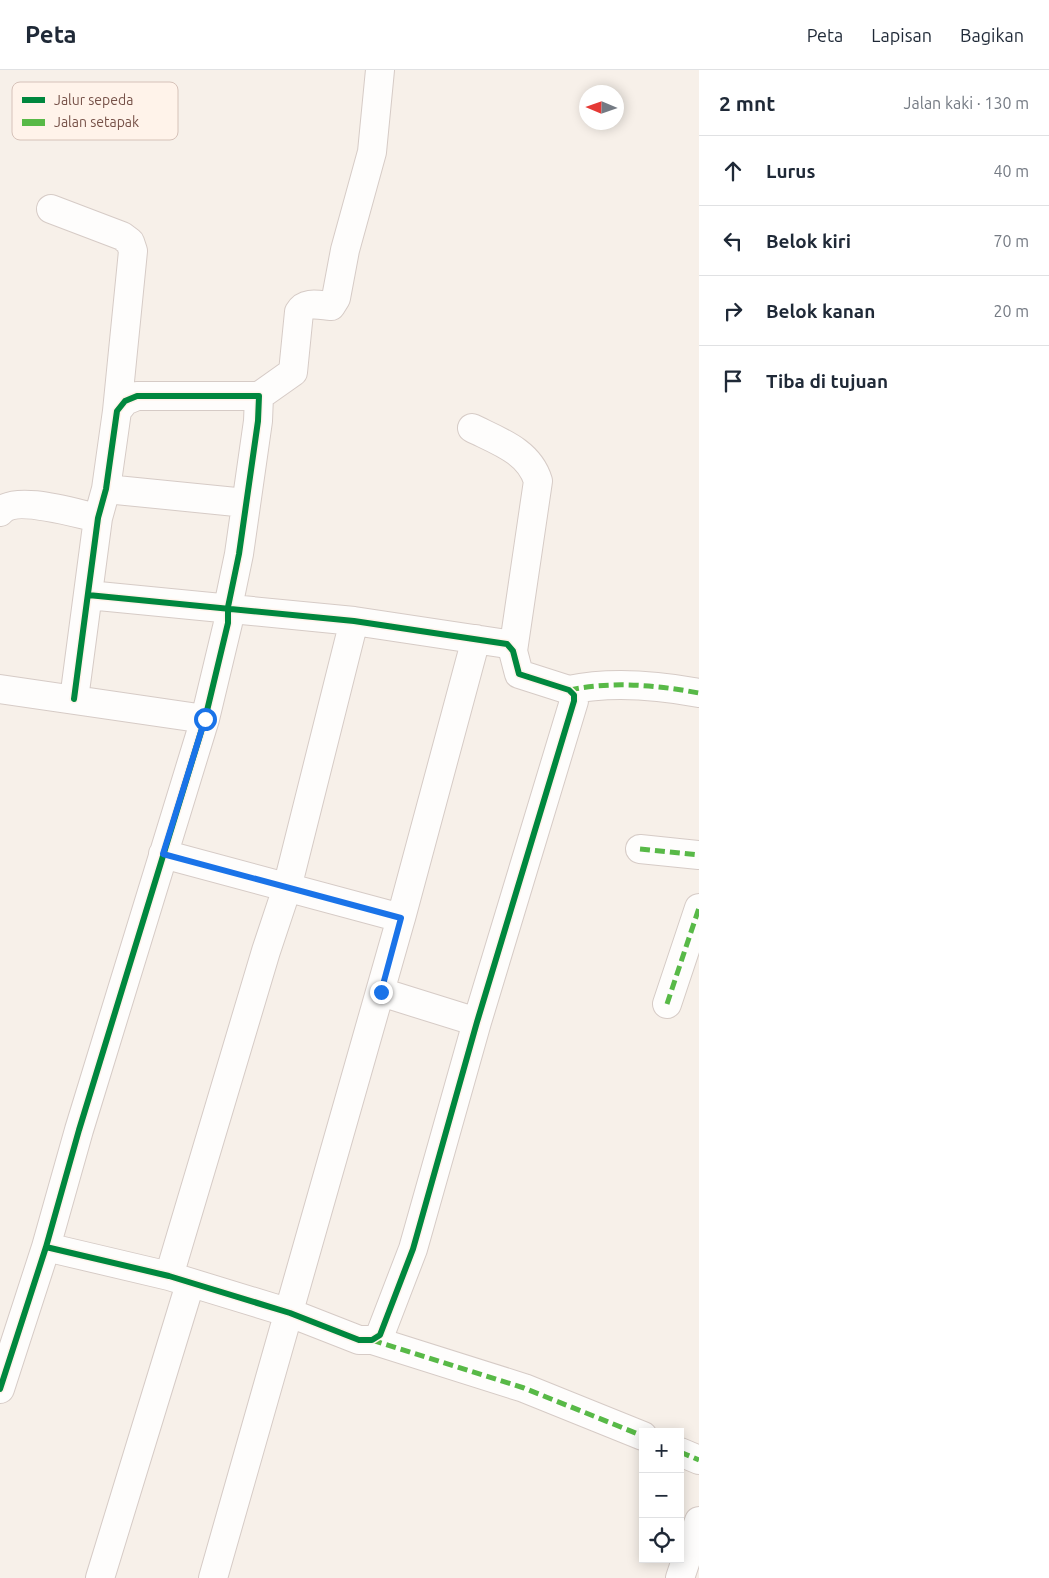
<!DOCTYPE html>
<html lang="id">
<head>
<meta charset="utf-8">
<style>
  body { margin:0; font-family:Ubuntu,sans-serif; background:#f2f2f3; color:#1f2937 }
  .controls { position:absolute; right:15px; bottom:15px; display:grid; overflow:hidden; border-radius:0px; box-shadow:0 2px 12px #0003 }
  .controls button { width:45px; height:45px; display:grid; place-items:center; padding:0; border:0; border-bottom:1px solid #e0e1e3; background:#fff; color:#1f2937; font:25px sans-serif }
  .compass { position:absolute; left:579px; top:15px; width:45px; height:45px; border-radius:50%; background:#fff; box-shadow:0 2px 12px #0003; rotate:272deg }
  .stop { position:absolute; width:15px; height:15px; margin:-11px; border:4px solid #1a73e8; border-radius:50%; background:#fff }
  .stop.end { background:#1a73e8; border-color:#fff; box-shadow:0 1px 5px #0008 }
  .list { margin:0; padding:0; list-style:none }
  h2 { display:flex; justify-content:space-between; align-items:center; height:65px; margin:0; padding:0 20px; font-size:21px }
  h2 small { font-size:16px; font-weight:400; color:#747a83 }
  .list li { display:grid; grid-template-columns:32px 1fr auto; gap:15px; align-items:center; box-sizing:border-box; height:70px; padding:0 20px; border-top:1px solid #e0e1e3 }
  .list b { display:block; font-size:19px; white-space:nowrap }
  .list em { font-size:16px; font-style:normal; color:#747a83 }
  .icon { flex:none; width:28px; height:28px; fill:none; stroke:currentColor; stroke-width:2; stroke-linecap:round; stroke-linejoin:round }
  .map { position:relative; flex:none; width:699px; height:1508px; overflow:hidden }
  header { display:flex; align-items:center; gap:30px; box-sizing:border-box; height:70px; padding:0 25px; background:#fff; border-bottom:1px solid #e0e1e3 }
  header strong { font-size:24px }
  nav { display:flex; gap:28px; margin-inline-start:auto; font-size:18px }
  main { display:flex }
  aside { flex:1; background:#fff }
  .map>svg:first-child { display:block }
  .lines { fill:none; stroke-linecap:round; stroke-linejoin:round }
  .street-casing { stroke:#d6cbc6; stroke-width:30 }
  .street { stroke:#fefdfc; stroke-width:28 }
  .quiet { stroke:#58b947; stroke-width:5; stroke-dasharray:10 5; stroke-linecap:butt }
  .cycleway-casing { stroke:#fff3ea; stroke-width:9 }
  .cycleway { stroke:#00873e; stroke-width:6 }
  .route { stroke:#1a73e8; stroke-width:6 }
  .key { fill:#fff3ea; stroke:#d6c2b9; stroke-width:1 }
  .key-label { font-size:14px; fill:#765148 }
</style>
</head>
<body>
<header>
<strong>Peta</strong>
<nav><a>Peta</a><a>Lapisan</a><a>Bagikan</a></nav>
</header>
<main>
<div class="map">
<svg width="699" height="1508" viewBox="0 0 699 1508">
  <rect width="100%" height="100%" fill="#f7f0e9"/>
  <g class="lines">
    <!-- street casing -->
    <g class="street-casing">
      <path id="street" d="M 51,139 L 122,166 L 130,172 L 133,181 L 117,341
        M 259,326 L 293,302 L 299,242 C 305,231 319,235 331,236 L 336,228 L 345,180 L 372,82 L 380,0
        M 472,358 C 498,371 529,381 538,411 L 513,581
        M 106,419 L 246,433
        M 0,442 C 15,424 77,444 98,448
        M 0,619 L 205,649
        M 569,620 C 612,611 656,615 699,623
        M 640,779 L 699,785
        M 163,784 L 401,848 L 213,1508
        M 401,848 L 476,569
        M 381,922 L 477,952
        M 667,934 L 699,838
        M 46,1177 L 169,1206 L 290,1243 L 359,1270 L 372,1270 L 380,1265 L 413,1179 L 477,952 L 574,631 L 574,625 L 569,620 L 519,604 L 513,581 L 507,574 L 354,551 L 88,525
        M 169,1206 L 266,881 L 287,818 L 354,551
        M 372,1270 L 524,1318 L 643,1366
        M 0,1319 L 46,1177 L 79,1060 L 205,649 L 228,553 L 228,537 L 239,484 L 258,351 L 259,326 L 137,326 L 125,331 L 117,341 L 106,419 L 98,448 L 74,629
        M 680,1382 L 699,1390
        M 100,1508 L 190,1214
        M 680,1508 L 699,1451"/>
    </g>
    <!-- street -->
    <use href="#street" class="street"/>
    <!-- quiet -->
    <path class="quiet" d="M 569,620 C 612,611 656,615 699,623
      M 640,779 L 699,785
      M 667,934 L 699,838
      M 372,1270 L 524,1318 L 643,1366
      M 680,1382 L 699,1390"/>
    <!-- cycleway casing -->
    <g class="cycleway-casing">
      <path id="cycleway" d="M 46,1177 L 169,1206 L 290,1243 L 359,1270 L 372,1270 L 380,1265 L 413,1179 L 477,952 L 574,631 L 574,625 L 569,620 L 519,604 L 513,581 L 507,574 L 354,551 L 88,525
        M 0,1319 L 46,1177 L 79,1060 L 205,649 L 228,553 L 228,537 L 239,484 L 258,351 L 259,326 L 137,326 L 125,331 L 117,341 L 106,419 L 98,448 L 74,629"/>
    </g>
    <!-- cycleway -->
    <use href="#cycleway" class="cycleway"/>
  </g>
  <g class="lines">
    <!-- route -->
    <path class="route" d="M 205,649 L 163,784 L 401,848 L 381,922"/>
  </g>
  <!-- legend -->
  <rect x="12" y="12" width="166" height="58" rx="8" class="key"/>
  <rect x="22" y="27" width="23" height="6" fill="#00873e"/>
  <rect x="22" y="49" width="23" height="7" fill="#58b947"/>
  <g class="key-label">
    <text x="54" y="35">Jalur sepeda</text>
    <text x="54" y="57">Jalan setapak</text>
  </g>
</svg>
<div class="controls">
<button>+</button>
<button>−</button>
<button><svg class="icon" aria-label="locate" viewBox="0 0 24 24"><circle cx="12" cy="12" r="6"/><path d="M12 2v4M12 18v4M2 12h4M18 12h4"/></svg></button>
</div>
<svg class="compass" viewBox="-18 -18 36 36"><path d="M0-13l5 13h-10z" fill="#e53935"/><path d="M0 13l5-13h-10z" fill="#747a83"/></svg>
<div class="stop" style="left:205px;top:649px"></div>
<div class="stop end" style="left:381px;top:922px"></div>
</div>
<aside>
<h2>2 mnt<small>Jalan kaki · 130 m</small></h2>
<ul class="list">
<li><svg class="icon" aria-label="ahead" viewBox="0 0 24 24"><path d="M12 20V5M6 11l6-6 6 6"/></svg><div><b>Lurus</b></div><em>40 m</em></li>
<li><svg class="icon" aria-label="left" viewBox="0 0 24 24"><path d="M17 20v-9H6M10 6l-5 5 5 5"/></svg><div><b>Belok kiri</b></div><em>70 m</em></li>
<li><svg class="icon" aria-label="right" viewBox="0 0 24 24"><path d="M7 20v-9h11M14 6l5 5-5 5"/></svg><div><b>Belok kanan</b></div><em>20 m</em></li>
<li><svg class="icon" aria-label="arrive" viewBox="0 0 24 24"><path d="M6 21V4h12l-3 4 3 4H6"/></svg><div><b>Tiba di tujuan</b></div></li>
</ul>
</aside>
</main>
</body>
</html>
